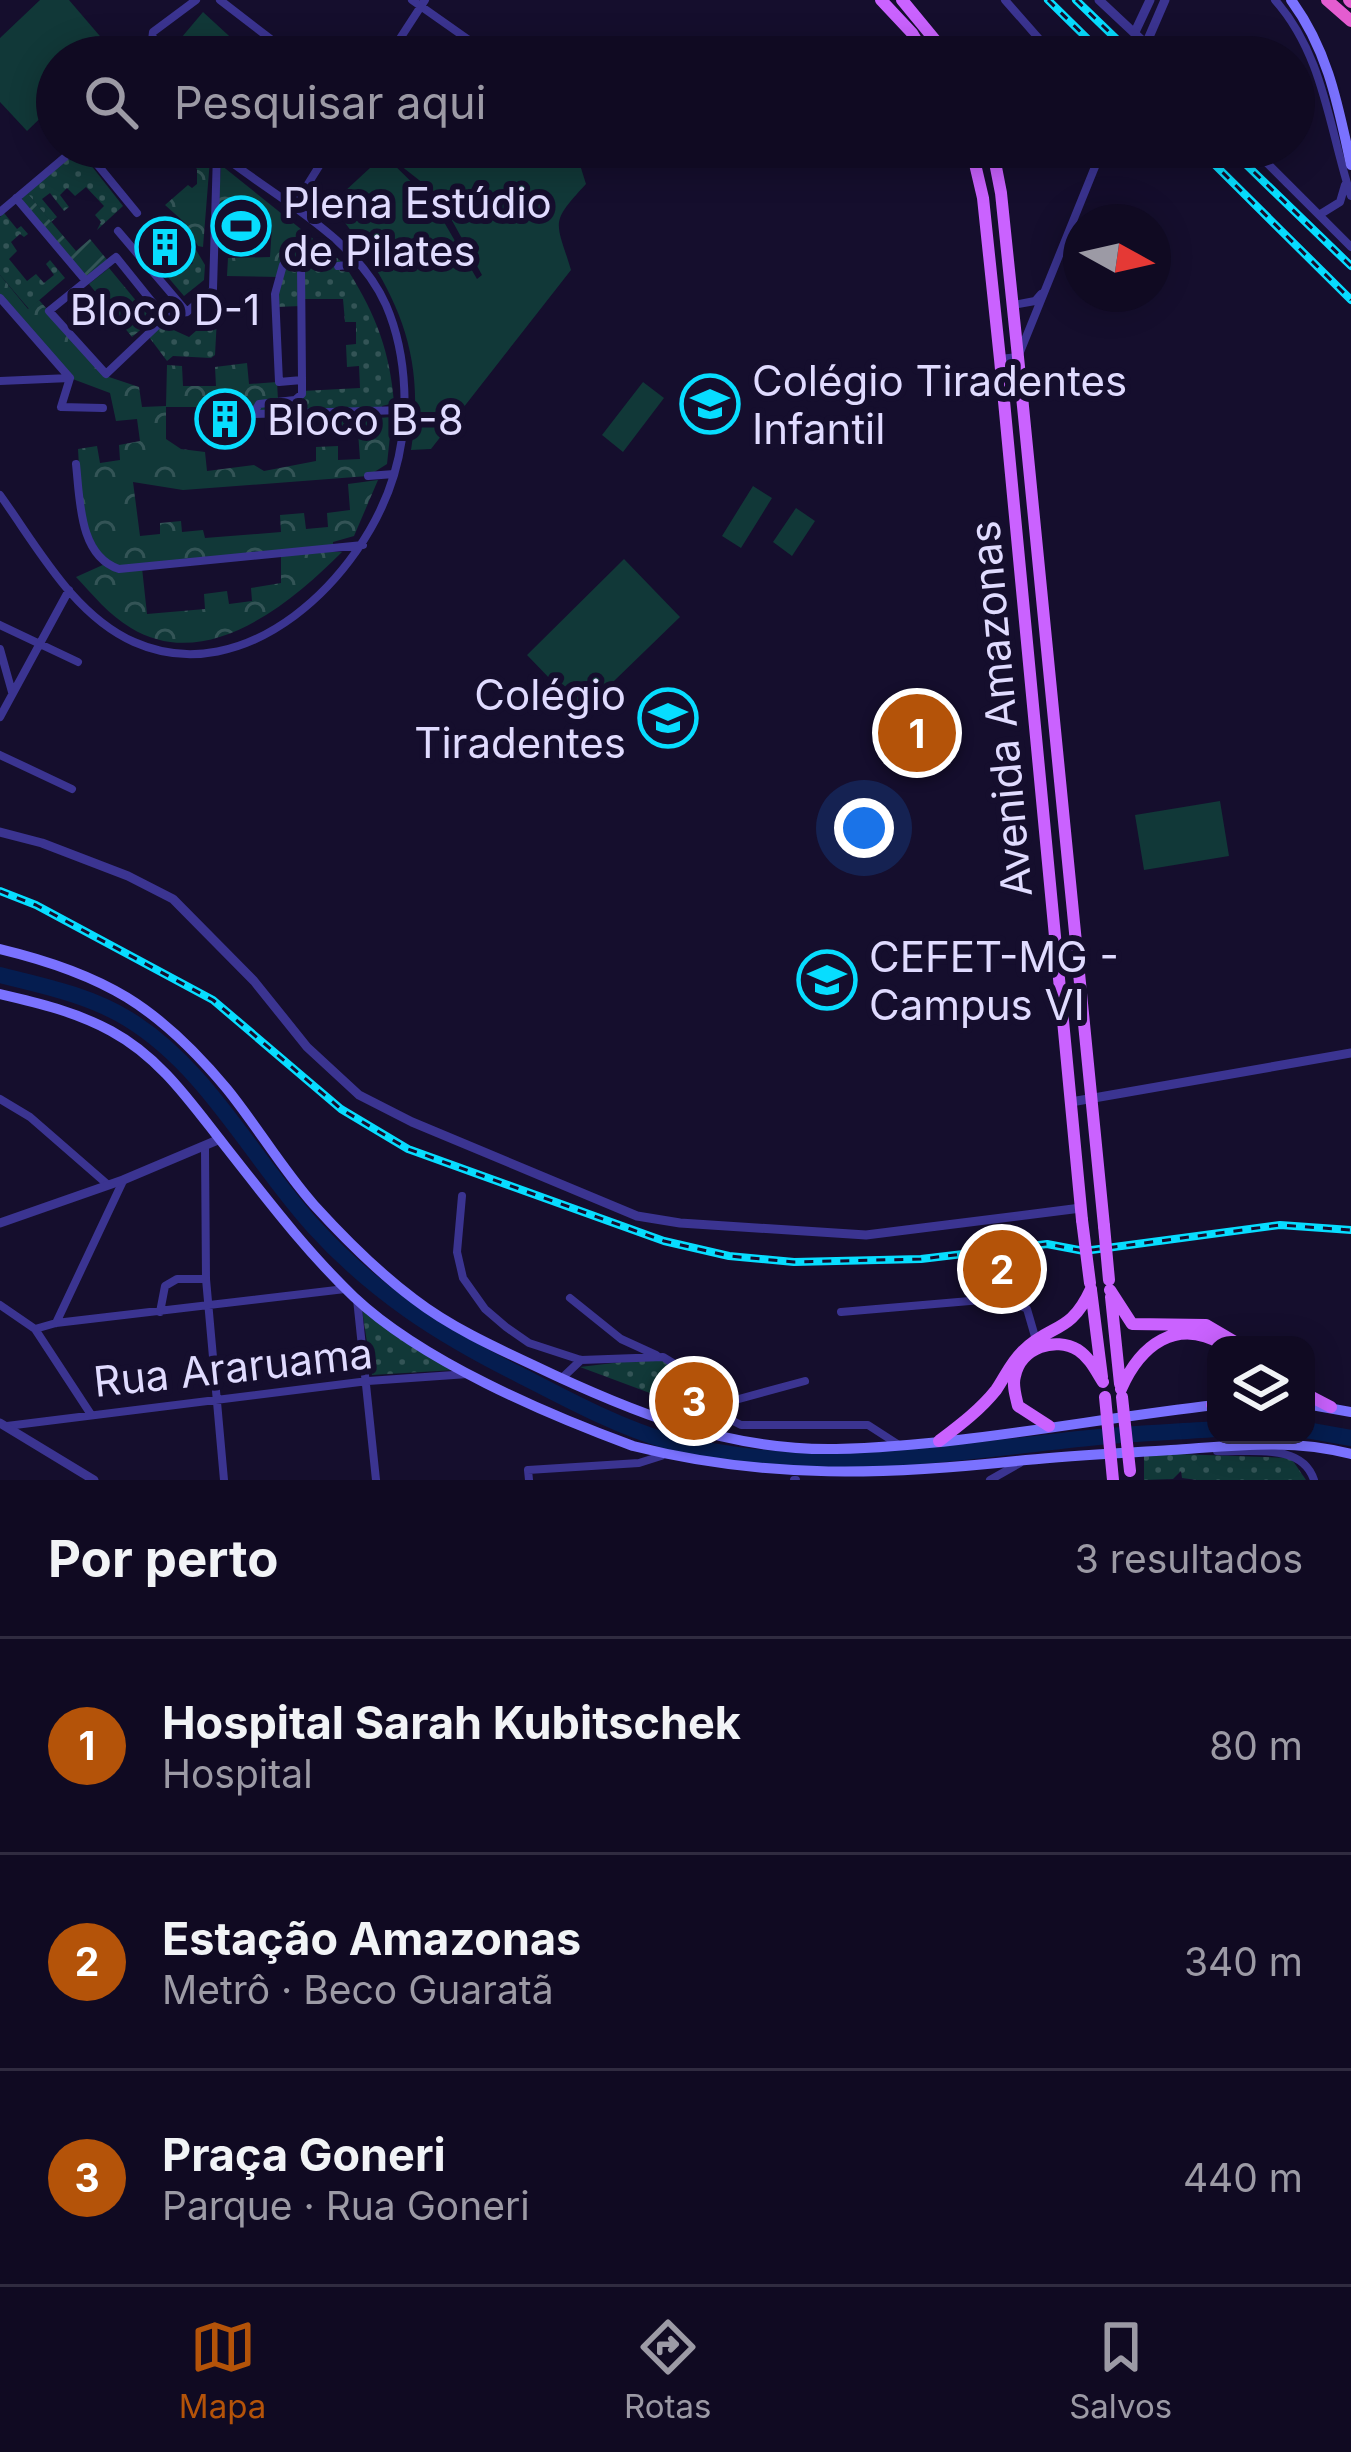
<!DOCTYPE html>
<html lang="pt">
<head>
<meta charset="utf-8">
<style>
  body { margin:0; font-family:Inter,sans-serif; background:#19132a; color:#f1f3f6 }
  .controls { position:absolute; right:36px; bottom:36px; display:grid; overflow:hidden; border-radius:24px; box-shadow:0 6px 30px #0003 }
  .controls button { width:108px; height:108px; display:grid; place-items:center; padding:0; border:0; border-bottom:3px solid #302b40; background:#100a22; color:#f1f3f6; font:60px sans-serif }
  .compass { position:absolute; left:1063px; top:204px; width:108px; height:108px; border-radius:50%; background:#100a22; box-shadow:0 6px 30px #0003; rotate:98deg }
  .you { position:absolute; left:864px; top:828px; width:42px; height:42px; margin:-30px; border:9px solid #fff; border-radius:50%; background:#1a73e8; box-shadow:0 0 0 18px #1a73e833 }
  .badge { display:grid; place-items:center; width:78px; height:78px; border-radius:50%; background:#b45309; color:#fff; font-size:39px; font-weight:700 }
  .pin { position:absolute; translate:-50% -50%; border:6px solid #fff; box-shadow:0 3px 12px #0006 }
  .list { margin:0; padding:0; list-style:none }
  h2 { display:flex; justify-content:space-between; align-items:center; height:156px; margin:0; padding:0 48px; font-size:51px }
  h2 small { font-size:39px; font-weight:400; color:#9c9aa5 }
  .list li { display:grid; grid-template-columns:78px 1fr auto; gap:36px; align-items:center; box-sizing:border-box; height:216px; padding:0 48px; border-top:3px solid #302b40 }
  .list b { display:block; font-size:45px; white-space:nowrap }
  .list p { margin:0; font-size:39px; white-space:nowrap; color:#9c9aa5 }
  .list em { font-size:39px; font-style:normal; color:#9c9aa5 }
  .icon { flex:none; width:66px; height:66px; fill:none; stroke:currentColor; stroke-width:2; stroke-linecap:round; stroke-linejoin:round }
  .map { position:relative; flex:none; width:1351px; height:1480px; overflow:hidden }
  .search { position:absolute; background:#100a22; box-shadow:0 6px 30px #0003; left:36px; right:36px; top:36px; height:132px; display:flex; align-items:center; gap:30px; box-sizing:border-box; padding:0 42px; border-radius:66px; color:#9c9aa5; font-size:45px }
  .sheet { height:804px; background:#100a22 }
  nav { display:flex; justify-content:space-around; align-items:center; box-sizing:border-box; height:168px; border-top:3px solid #302b40; background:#100a22; font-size:33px; color:#9c9aa5 }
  nav a { display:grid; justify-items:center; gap:6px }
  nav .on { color:#b45309 }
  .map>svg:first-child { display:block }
  .grass { fill:url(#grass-dots) }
  .forest { fill:url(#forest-crowns); fill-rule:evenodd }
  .garden { fill:url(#garden-furrows) }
  .pitch { fill:#113838 }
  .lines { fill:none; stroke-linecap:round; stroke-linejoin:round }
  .river { stroke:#051d50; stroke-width:16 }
  .minor { stroke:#3b3491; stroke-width:8 }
  .tertiary { stroke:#3b3491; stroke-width:9 }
  .secondary { stroke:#7a72ff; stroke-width:10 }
  .primary { stroke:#ca62ff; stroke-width:12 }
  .trunk { stroke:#e45cd0; stroke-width:12 }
  .rail-casing { stroke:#07ddff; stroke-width:8 }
  .rail { stroke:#150e2d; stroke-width:3; stroke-dasharray:9; stroke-linecap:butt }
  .primary-bridge { stroke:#ca62ff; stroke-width:12 }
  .labels { text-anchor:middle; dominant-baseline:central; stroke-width:12; stroke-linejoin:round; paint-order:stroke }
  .poi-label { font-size:42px; fill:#e0dbff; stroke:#150e2d; text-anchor:start }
  .street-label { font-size:42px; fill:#e0dbff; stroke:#150e2d }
</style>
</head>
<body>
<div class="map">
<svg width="1351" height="1480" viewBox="0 0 1351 1480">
  <defs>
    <pattern id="grass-dots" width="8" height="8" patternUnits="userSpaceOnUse" patternTransform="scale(3)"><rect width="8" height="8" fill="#113838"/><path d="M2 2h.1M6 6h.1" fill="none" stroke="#335456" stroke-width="1.8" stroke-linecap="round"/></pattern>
    <pattern id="forest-crowns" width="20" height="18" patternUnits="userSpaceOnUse" patternTransform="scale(3)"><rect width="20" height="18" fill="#113838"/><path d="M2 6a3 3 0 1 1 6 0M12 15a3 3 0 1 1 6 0" fill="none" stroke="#335456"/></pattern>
    <pattern id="garden-furrows" width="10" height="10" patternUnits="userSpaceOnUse" patternTransform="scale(3)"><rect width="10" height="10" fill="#113838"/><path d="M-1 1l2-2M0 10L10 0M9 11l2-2" fill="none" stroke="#335456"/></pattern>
  </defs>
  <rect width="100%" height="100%" fill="#150e2d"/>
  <!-- grass -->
  <path class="grass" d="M 79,150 L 123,206 L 97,230 L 101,222 L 95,215 L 104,206 L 86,187 L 75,196 L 67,188 L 60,195 L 69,207 L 64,211 L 50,193 L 42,199 L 57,217 L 51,222 L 27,193 Z
    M 4,213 L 17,229 L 21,226 L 28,234 L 24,237 L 20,234 L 11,242 L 17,251 L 9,259 L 27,281 L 36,274 L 44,283 L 54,275 L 46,264 L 50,260 L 65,278 L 29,309 L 0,275 L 0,217 Z
    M 192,243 L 205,265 L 204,280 L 184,296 L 161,269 L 168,263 L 178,275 L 193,263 L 184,250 Z
    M 283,265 L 338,266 L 340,271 L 349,272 C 376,315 390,352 394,403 L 382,406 L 382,411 L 253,414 L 259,403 L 295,400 L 302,391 L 360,388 L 359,366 L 347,367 L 346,345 L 356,344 L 356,322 L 345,322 L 343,299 L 302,299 L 301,306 L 276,307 Z
    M 212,317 L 217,318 L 215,355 L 211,358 L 173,356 L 167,361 L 149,337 L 155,329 L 167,327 L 189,337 Z
    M 362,1310 L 454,1370 L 372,1375 Z
    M 663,1357 L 704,1382 L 725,1421 L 580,1367 Z
    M 1176,1454 L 1291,1458 L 1306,1480 L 1197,1480 L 1182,1478 L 1181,1471 L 1173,1479 L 1144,1480 L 1144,1456 Z"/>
  <!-- forest -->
  <path class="forest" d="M 162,147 L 196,147 L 210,159 L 203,247 L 198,246 L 184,222 L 165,205 L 188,185 L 192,188 L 197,184 L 197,169 L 185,157 L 172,162 Z
    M 221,165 L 342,262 L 338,266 L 284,265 L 280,277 L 227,276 L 228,258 L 270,257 L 272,226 L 260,225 L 259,212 L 230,211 L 229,226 L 217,226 Z
    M 109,268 L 152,320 L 132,337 L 89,284 Z
    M 0,275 L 28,309 L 39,300 L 106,376 L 139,387 L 142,407 L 166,406 L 167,365 L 182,366 L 183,386 L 216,386 L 215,367 L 247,363 L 249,384 L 277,382 L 278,400 L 259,404 L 253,412 L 237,407 L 166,407 L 166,439 L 181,449 L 205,452 L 207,471 L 254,465 L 264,471 L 316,461 L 316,447 L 338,446 L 338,460 L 360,459 L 358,432 L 337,433 L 337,421 L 392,417 L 387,464 L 368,476 L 183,490 L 133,482 L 140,536 L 160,534 L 160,523 L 181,521 L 182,532 L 203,530 L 205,538 L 281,532 L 280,515 L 304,513 L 306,529 L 328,527 L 327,513 L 350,510 L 348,484 L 378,480 L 354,536 L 333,542 L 333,552 L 342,552 C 291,603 207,674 131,628 C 109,615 93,595 76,577 L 105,564 L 82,517 L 78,449 L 97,446 L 100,463 L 120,460 L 119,445 L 140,441 L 137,419 L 116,421 L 110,393 L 70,378 L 0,298 ZM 281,553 L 281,583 L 251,588 L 252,601 L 229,604 L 227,591 L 204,594 L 205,609 L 147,614 L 142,568 Z"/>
  <!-- garden -->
  <path class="garden" d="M 27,193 L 76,251 L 90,239 L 109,262 L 86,281 L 26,210 L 22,198 Z"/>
  <!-- pitch -->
  <path class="pitch" d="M 40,0 L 69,0 L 111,49 L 103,57 L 57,57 L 57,102 L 27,131 L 0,102 L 0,38 Z
    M 203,12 L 252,57 L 165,57 Z
    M 377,147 L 628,147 L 581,168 L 586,184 C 549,224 556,220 571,270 L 431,449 L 411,450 C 428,346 391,283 331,204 L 384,155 L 433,203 L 477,279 L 482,275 L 438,195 Z
    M 643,382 L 664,398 L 623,452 L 602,435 Z
    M 753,486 L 772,498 L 741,548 L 722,536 Z
    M 796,508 L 815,521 L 792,556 L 773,542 Z
    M 624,559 L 680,617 L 582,712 L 527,655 Z
    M 1220,801 L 1229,856 L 1144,870 L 1135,815 Z"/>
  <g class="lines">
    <!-- river -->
    <path class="river" d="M 0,975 C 44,986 89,995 128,1019 C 208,1068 252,1159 314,1227 C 374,1293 440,1335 518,1374 C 567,1399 614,1425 667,1441 C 808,1480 956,1451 1098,1437 C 1137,1433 1177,1432 1216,1429
      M 1306,1430 L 1351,1438"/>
    <!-- minor -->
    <path class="minor" d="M 220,0 L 294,57
      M 412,0 L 493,57
      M 1005,0 L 1055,57
      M 1275,0 C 1324,55 1329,129 1351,196
      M 1146,44 L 1159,57
      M 150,57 L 153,32 L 196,0
      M 388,57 L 425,0
      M 83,147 L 137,213
      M 1251,147 L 1351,247
      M 16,198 L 86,281
      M 293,208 L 331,147
      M 0,212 L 77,147
      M 1319,215 L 1340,202 L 1345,185
      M 118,231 L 187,312
      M 338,266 L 359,264
      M 0,298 L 70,378
      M 1013,305 L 1035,301 L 1041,294
      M 165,318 L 106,374 L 49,311 L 116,257 L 165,318 L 187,312 L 213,289 L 217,153
      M 1000,359 L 1018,357 L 1103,147
      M 302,380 L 279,382 L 275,294 L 283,265 L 301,265 L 302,380 L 302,394 L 295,400 L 259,404 L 253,414 L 405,410
      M 0,381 L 70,378 L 61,407 L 103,408
      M 76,464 C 80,500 79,556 119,569 L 363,545
      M 368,476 L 394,474
      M 0,495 C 37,546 73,615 134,642 C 246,692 363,578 394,475 C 410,422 408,356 386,305 C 354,233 270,196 212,147
      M 0,625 L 78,662
      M 0,649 L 12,692
      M 0,717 L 69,590
      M 0,755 L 72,789
      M 0,1099 L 30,1117 L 107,1184
      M 205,1149 L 206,1279 L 224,1480
      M 462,1196 L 457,1252 L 463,1278 L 485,1309 L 506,1327 L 529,1343 L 581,1360 L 663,1357 L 704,1382 L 727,1418 L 741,1425 L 868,1425 L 899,1445
      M 570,1298 L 621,1339 L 656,1355
      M 357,1299 L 376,1480
      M 0,1305 L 35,1329 L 90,1413
      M 160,1312 L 165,1286 L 177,1279 L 206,1279
      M 841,1312 L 1005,1298 L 1027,1309 L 1036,1340
      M 56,1323 L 123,1181
      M 35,1329 L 56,1323 L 345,1289
      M 561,1379 L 581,1360
      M 717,1405 L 805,1381
      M 7,1426 L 368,1381 L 468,1374
      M 1217,1451 C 1250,1453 1302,1442 1314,1480
      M 529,1480 L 528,1470 L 639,1463 L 661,1456
      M 794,1480 L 796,1480
      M 990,1480 L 1020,1463"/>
    <!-- tertiary -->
    <path class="tertiary" d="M 1099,0 L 1146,44 L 1165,0
      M 1135,32 L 1150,0
      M 0,832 L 42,843 L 128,876 L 173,899 L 254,981 L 307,1047 L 359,1095 L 412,1122 L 637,1216 L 680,1223 L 866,1235 L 1081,1208
      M 1071,1102 L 1351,1053
      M 0,1223 L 123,1180 L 220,1139
      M 0,1423 L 94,1480"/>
    <!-- secondary -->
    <path class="secondary" d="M 1291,0 C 1328,50 1338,105 1351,165
      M 0,949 C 104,974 158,1006 227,1089 C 257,1126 282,1169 314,1205 C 344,1238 378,1272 414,1299 C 449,1326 492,1346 533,1365 C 629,1411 726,1451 836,1449 C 963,1446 1090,1419 1216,1405
      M 0,994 C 39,1003 76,1012 111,1031 C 161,1058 191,1103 225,1146 C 266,1198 306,1251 354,1297 C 422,1361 546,1414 633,1446 C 767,1480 889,1475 1026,1460 C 1075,1455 1123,1453 1171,1450 C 1233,1446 1290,1438 1351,1454
      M 1306,1404 L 1351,1412"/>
    <!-- primary -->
    <path class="primary" d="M 881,0 L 912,33 L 926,57
      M 902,0 L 949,57
      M 971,147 L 983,198 L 1000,359 L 1082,1220
      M 992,147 L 1001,193 C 1037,537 1071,881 1104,1226
      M 1091,1290 L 1102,1377
      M 1110,1290 L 1132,1324 L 1206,1325 L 1240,1345
      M 1111,1297 L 1120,1384
      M 1121,1389 C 1140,1346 1176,1316 1224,1345
      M 1306,1394 L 1331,1407
      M 1212,1405 L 1216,1401
      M 1049,1426 L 1018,1406 C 1016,1397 1012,1385 1015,1376 C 1021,1348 1055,1336 1078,1350 C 1090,1358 1096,1371 1103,1382
      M 939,1441 C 960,1425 980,1410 996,1390 C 1005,1377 1011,1362 1023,1351 C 1051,1323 1070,1335 1091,1289"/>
    <!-- trunk -->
    <path class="trunk" d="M 1327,0 L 1351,21
      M 1349,0 L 1351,2"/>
    <!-- rail casing -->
    <g class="rail-casing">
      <path id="rail" d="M 1048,0 L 1106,57
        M 1076,0 L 1135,57
        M 1197,147 L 1351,300
        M 1228,147 L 1351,266
        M 0,891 L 36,905 L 213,1000 L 341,1109 L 408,1149 L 664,1241 L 729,1256 L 794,1262 L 921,1259 L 1047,1244 L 1084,1251 L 1280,1225 L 1351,1230"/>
    </g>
    <!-- rail -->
    <use href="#rail" class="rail"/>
    <!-- primary-bridge -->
    <path class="primary-bridge" d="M 1082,1220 L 1090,1283
      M 1104,1226 L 1109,1280
      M 1105,1397 L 1113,1480
      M 1122,1397 L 1130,1471"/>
  </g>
  <!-- icons -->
  <defs>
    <g id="stadium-ring" transform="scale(3)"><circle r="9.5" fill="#150e2d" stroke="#07ddff" stroke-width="1.5"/><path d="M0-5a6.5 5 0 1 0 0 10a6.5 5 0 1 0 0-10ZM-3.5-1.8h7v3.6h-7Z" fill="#07ddff"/></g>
    <g id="building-ring" transform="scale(3)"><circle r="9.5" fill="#150e2d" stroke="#07ddff" stroke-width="1.5"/><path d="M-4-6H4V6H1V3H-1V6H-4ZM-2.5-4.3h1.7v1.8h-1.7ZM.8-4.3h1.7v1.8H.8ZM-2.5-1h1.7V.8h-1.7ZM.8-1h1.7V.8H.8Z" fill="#07ddff"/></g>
    <g id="school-ring" transform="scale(3)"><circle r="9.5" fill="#150e2d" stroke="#07ddff" stroke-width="1.5"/><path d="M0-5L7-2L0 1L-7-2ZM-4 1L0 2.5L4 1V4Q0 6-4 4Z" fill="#07ddff"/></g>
    <g id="university-ring" transform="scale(3)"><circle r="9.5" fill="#150e2d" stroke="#07ddff" stroke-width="1.5"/><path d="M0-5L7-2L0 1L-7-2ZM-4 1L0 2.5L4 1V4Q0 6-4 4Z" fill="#07ddff"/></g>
  </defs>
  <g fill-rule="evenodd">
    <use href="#stadium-ring" x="241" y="226"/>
    <use href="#building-ring" x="165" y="247"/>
    <use href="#school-ring" x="710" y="404"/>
    <use href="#building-ring" x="225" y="419"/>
    <use href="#school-ring" x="668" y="718"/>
    <use href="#university-ring" x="827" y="980"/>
  </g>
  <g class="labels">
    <!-- poi labels -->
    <g class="poi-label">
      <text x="283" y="202">Plena Estúdio<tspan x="283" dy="48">de Pilates</tspan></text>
      <text x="165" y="309" text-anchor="middle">Bloco D-1</text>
      <text x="752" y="380">Colégio Tiradentes<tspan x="752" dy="48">Infantil</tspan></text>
      <text x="267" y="419">Bloco B-8</text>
      <text x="626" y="694" text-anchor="end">Colégio<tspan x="626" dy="48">Tiradentes</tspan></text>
      <text x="869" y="956">CEFET-MG -<tspan x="869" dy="48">Campus VI</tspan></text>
    </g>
    <!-- street labels -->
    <g class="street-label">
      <text transform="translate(1000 709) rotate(-95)">Avenida Amazonas</text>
      <text transform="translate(233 1367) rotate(-6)">Rua Araruama</text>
    </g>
  </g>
</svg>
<div class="controls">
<button><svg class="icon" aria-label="layers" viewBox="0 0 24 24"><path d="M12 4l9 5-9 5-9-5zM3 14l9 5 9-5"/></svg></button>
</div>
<svg class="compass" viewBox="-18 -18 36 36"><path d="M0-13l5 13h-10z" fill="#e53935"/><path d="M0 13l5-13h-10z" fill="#9c9aa5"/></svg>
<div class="you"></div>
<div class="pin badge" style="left:917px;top:733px">1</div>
<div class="pin badge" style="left:1002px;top:1269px">2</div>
<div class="pin badge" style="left:694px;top:1401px">3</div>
<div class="search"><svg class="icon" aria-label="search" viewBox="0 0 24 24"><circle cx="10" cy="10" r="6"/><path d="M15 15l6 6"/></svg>Pesquisar aqui</div>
</div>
<section class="sheet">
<h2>Por perto<small>3 resultados</small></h2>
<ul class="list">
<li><span class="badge">1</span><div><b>Hospital Sarah Kubitschek</b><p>Hospital</p></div><em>80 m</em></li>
<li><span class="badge">2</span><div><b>Estação Amazonas</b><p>Metrô · Beco Guaratã</p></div><em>340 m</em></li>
<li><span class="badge">3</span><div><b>Praça Goneri</b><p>Parque · Rua Goneri</p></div><em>440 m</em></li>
</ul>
</section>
<nav>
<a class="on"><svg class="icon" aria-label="map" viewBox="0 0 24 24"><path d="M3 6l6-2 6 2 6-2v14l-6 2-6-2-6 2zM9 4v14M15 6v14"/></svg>Mapa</a>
<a><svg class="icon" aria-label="directions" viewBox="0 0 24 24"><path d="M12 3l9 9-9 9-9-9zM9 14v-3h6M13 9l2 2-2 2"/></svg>Rotas</a>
<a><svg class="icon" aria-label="saved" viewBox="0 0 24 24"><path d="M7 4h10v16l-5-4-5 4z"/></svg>Salvos</a>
</nav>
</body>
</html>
